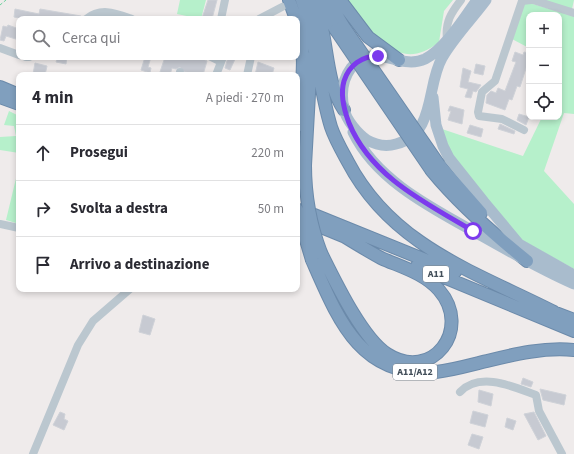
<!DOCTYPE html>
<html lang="it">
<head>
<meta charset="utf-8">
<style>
  body { margin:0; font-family:"Source Sans 3",sans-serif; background:#f2f2f3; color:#2b2b33 }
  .controls { position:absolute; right:12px; top:12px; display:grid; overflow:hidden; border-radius:8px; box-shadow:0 2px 6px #0003 }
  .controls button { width:36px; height:36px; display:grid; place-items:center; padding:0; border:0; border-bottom:1px solid #e1e1e2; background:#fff; color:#2b2b33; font:20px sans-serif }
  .stop { position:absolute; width:12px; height:12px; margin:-9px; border:3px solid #7c3aed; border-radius:50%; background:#fff }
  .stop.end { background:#7c3aed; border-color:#fff; box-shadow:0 1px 4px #0008 }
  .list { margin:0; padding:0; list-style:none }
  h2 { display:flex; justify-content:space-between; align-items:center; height:52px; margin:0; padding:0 16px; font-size:17px }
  h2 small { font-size:13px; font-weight:400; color:#7c7c81 }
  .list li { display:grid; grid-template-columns:26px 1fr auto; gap:12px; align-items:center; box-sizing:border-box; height:56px; padding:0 16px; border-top:1px solid #e1e1e2 }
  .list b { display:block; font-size:15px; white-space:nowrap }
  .list em { font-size:13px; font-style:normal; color:#7c7c81 }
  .icon { flex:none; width:22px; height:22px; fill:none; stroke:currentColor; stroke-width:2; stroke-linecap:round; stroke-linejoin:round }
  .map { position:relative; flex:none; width:574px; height:454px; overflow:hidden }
  .search { position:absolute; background:#fff; box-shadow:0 2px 6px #0003; left:16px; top:16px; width:284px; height:44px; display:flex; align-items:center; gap:10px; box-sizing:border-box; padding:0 14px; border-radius:8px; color:#7c7c81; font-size:15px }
  .panel { position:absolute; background:#fff; box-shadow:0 2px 6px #0003; left:16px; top:72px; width:284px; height:220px; border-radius:8px }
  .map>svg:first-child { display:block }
  .green { fill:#b6f0cb }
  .building { fill:#c7cad2; stroke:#cfd2d8 }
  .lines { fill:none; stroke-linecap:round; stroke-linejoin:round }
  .highway-casing { stroke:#6b8aaa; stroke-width:14 }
  .path { stroke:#6cd09d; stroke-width:1; stroke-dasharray:3 2; stroke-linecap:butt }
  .minor { stroke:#bbc7cf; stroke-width:8 }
  .major { stroke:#a9bccd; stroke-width:11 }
  .highway { stroke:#809fbe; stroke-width:12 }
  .highway-bridge-casing { stroke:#6b8aaa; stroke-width:14; stroke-linecap:butt }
  .highway-bridge { stroke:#809fbe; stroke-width:12 }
  .route { stroke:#7c3aed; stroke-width:5 }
  .labels { text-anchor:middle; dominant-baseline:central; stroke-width:4; stroke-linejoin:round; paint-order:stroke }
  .shield { fill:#fff; stroke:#7b848c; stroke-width:1 }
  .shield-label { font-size:10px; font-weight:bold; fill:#434f5a }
</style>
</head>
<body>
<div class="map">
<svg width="574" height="454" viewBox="0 0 574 454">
  <rect width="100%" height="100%" fill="#efebeb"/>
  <!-- green -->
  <path class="green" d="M 180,0 L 206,0 L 201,19 L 177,14 Z
    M 346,0 L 453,0 L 444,11 L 439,42 C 398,76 370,31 346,0 Z
    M 542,0 L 574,0 L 572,9 Z
    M 526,2 L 574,16 L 574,114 L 564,113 L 563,116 L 544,171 L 574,204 L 574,269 L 518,238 L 452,155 L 442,129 L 523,156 L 542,117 L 559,117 L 559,15 L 529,15 L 529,48 L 512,39 L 523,5 Z
    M 9,111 L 19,116 L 19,153 L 0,150 L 0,137 L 16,136 L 14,126 L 4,125 Z
    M 19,166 L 19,224 L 6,220 Z"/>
  <!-- building -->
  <path class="building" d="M 208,0 L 217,0 L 212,19 L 202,18 Z
    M 15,9 L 39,14 L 40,9 L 81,16 L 81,18 L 23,19 L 14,17 Z
    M 8,25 L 19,29 L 19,40 L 6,36 L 4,41 L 0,40 L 3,26 L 7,27 Z
    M 515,52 L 523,55 L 524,52 L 529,53 L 529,59 L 520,87 L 517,86 L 512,100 L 509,99 L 505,110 L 486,103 L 487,95 L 491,91 L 496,93 L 498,88 L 505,91 L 516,62 L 512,61 Z
    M 58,57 L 67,57 L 66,64 L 56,62 Z
    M 145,57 L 151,57 L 148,67 L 151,68 L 150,73 L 141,70 Z
    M 165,57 L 199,57 L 207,61 L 203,75 L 190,75 L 191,73 L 185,72 L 180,67 L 176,69 L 172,68 L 170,75 L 159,75 Z
    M 228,57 L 236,57 L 230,70 L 225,68 Z
    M 258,62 L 274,68 L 272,75 L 255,75 Z
    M 35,63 L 47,66 L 45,75 L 33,74 Z
    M 476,64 L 485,66 L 483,75 L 474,73 Z
    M 463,68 L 471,71 L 468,82 L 481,85 L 476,92 L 473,91 L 471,98 L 465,97 L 468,89 L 460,87 Z
    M 450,106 L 464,110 L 462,124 L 448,120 L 451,111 L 448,111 Z
    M 519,114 L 529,117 L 526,125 L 517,120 Z
    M 500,124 L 515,131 L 514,134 L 498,129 Z
    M 470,125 L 483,129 L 481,137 L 467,133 Z
    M 143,315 L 155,319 L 150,335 L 139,332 Z
    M 523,378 L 533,382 L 531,387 L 521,384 Z
    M 540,389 L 566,395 L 564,405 L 543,400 Z
    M 479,390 L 493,394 L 491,406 L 478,402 Z
    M 473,411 L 488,415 L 485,427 L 470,423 Z
    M 60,412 L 65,414 L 64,419 L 68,421 L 64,430 L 53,425 Z
    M 534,412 L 546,436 L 538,440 L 524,414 Z
    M 507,418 L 516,421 L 513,430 L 505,427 Z
    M 472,434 L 483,437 L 479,449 L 468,445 Z"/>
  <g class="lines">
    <!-- highway casing -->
    <g class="highway-casing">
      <path id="highway" d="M 289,0 L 296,19
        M 302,0 C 317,41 318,85 331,127 C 335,139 342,151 348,162 C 392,246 475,272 554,312
        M 313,0 C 316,11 320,22 323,33 C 328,59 329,87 344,110
        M 328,0 L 343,26
        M 340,0 L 368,37 L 399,60
        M 317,1 L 336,30
        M 297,21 C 308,51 301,95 297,126
        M 0,87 L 19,95
        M 0,97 L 19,104
        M 305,165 L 311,58
        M 439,165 L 481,213
        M 432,171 C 460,205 492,233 527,261
        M 302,210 L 455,272
        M 304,220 L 348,238
        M 321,253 C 335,281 362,338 387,354 C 432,383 473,329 439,290 C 424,273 401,267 381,258 C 368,251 355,243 342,235
        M 312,260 C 338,319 360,378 436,372 C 454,370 470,365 487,361 C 515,354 545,347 574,350
        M 417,266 L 574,331
        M 548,310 L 574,320"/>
    </g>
    <!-- path -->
    <path class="path" d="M 0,5 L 6,0"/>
    <!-- minor -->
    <path class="minor" d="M 533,0 L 574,13
      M 86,19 C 101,7 115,13 132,19
      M 221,19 L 225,0
      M 259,19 L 282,7
      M 447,39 C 445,22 451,13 461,0
      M 0,48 L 19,55
      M 26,57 L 29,57
      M 211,57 L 221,62
      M 180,75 L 180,72
      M 216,75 L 223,57
      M 247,75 L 251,57
      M 524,130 L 502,119 L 479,116 L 478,112 L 482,92 L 495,81 L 522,1 L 531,0
      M 0,224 L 19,228
      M 460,392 C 480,371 514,387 536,395 L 539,411 L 562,454
      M 33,454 L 78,345 L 93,321 L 130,289"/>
    <!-- major -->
    <path class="major" d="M 477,0 C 464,18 445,49 425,59 C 399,71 374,40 351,68 C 342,80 341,95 344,109 C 346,120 358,134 367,140 C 376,145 386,147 396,144 C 436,134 426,86 442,58 C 454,37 472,19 486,0
      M 433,97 L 436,125 L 443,146 L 449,158 L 484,202 L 519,244 L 574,275
      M 353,132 C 377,182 436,210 482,236 C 512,253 542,270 574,284"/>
    <!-- highway -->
    <use href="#highway" class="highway"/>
    <!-- highway-bridge casing -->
    <g class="highway-bridge-casing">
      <path id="highway-bridge" d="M 343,26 L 439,165
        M 336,30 L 432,171
        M 305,165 C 305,196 310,224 321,253
        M 297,210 L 312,260"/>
    </g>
    <!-- highway-bridge -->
    <use href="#highway-bridge" class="highway-bridge"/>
  </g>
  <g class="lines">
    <!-- route -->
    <path class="route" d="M 378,56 C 362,56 349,65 344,81 C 340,95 344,110 349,123 C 371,177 426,203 473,231"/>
  </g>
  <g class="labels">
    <!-- shield labels -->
    <g class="shield">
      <rect x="423" y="266" width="26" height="16" rx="3"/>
      <rect x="393" y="364" width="44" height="16" rx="3"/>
    </g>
    <g class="shield-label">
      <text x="436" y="274">A11</text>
      <text x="415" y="372">A11/A12</text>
    </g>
  </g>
</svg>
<div class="controls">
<button>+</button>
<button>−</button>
<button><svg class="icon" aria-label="locate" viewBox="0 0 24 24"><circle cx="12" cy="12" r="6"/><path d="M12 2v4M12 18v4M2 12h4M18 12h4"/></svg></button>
</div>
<div class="stop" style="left:473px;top:231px"></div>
<div class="stop end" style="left:378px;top:56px"></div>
<div class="search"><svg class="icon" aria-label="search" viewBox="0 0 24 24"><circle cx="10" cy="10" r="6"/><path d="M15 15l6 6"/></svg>Cerca qui</div>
<section class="panel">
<h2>4 min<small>A piedi · 270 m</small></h2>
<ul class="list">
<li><svg class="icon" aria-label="ahead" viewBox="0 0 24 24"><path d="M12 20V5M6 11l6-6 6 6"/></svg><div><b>Prosegui</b></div><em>220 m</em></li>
<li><svg class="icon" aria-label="right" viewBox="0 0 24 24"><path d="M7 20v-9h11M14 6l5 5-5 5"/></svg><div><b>Svolta a destra</b></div><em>50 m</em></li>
<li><svg class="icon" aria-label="arrive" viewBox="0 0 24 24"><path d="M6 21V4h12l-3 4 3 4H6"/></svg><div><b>Arrivo a destinazione</b></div></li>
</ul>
</section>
</div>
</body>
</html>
